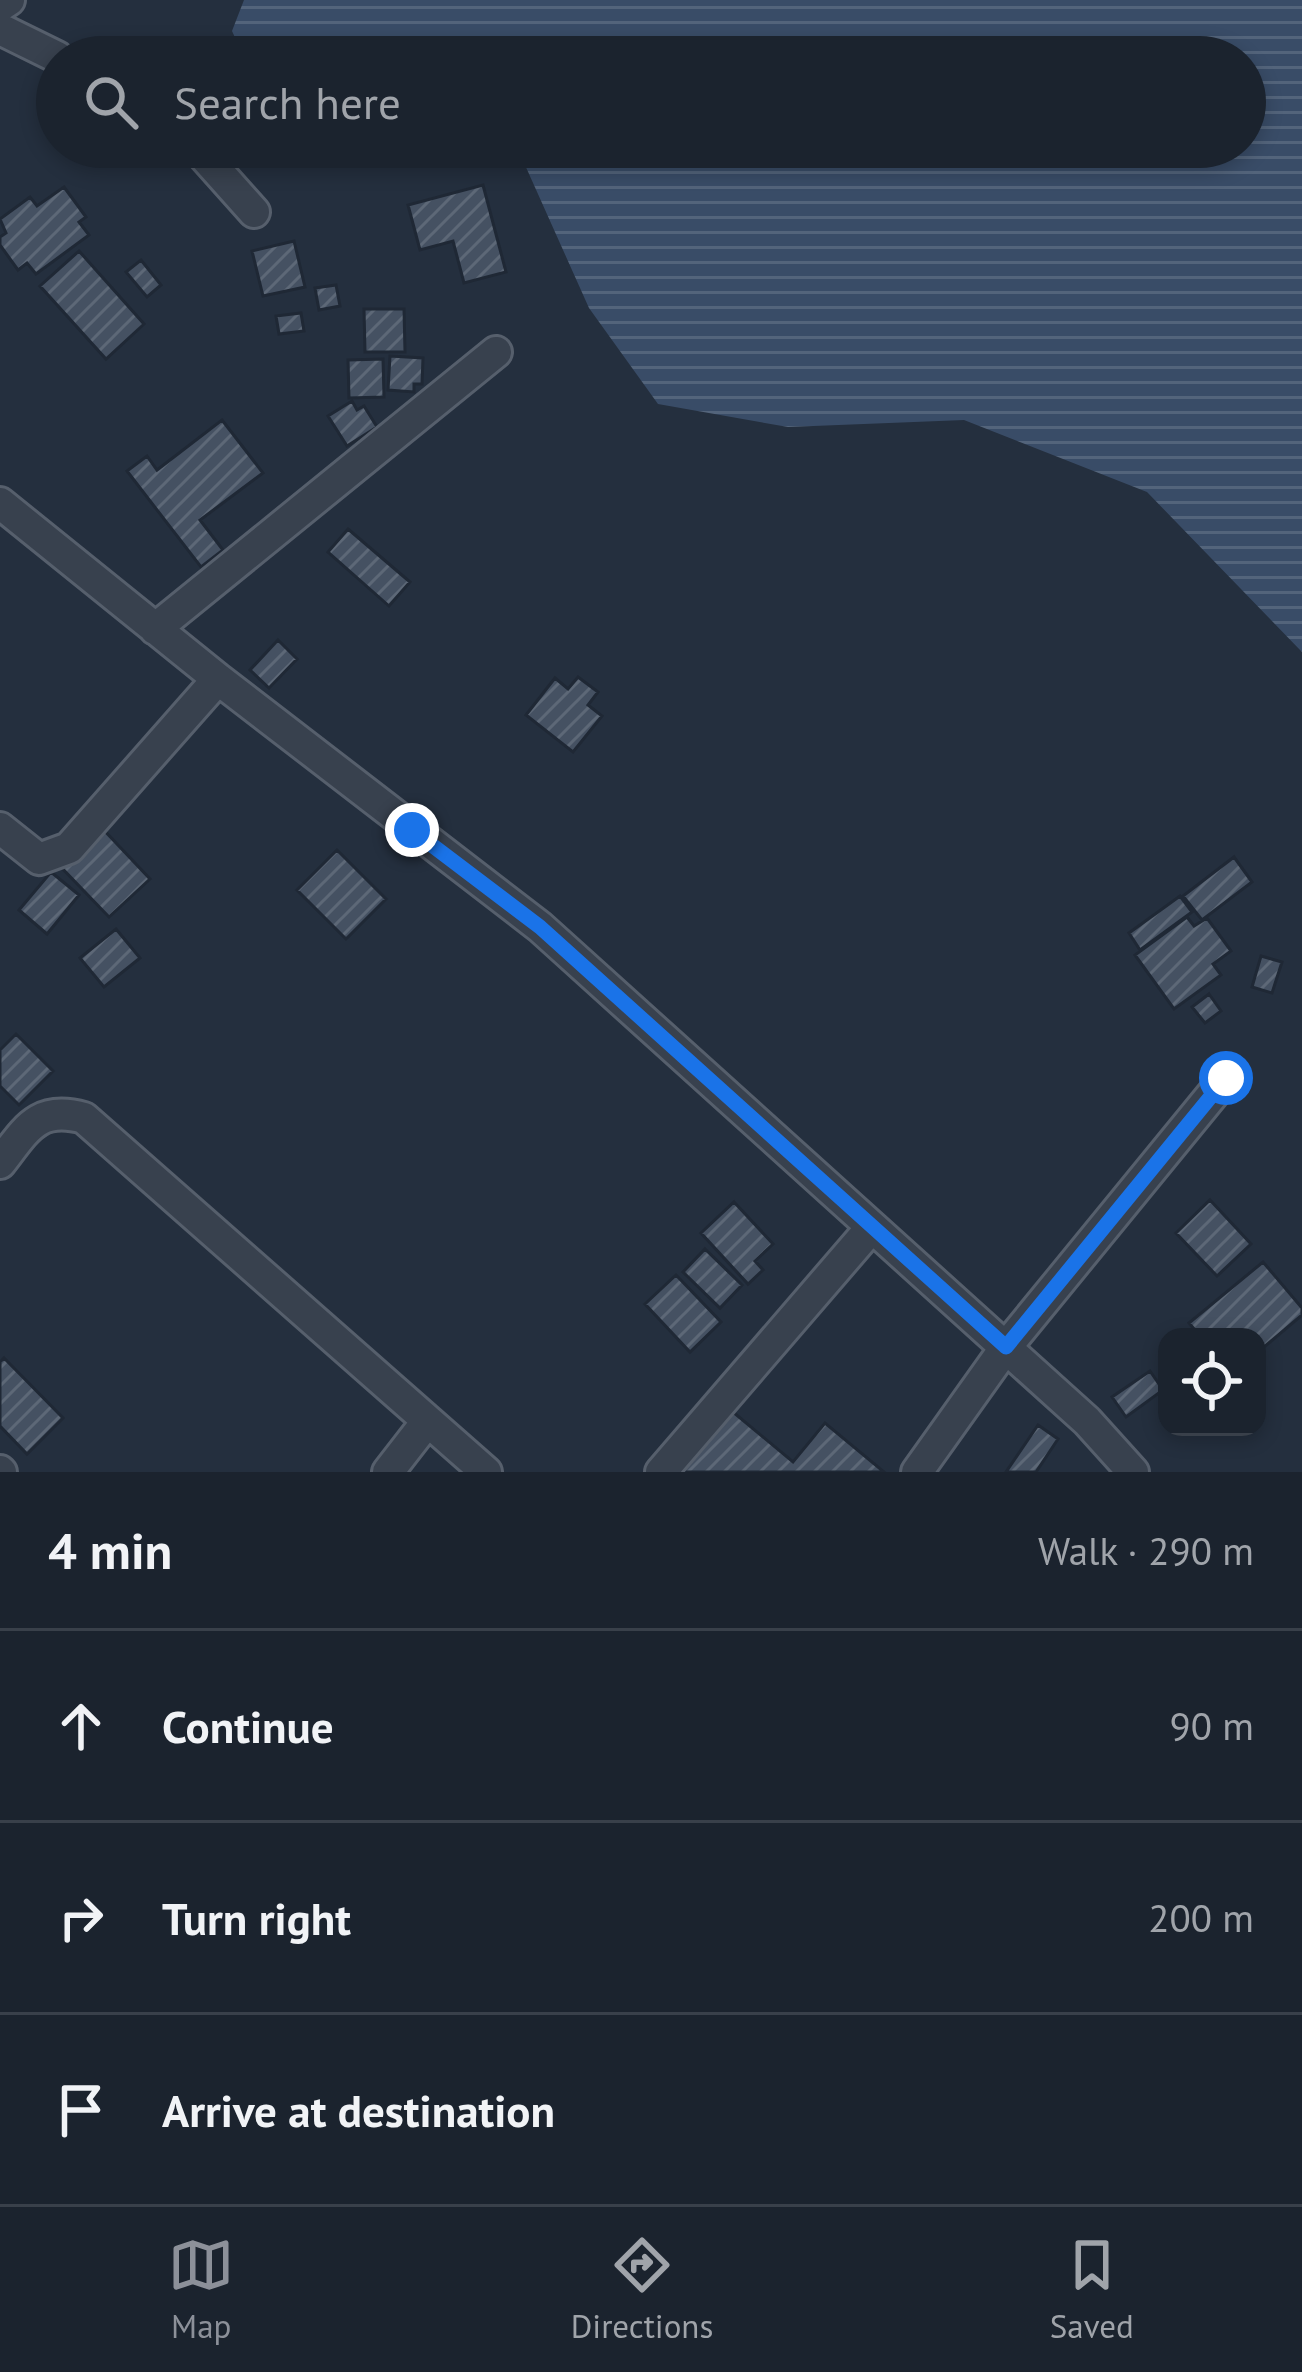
<!DOCTYPE html>
<html lang="en">
<head>
<meta charset="utf-8">
<style>
  body { margin:0; font-family:"PT Sans",sans-serif; background:#242b36; color:#f1f3f6 }
  .controls { position:absolute; right:36px; bottom:36px; display:grid; overflow:hidden; border-radius:24px; box-shadow:0 6px 18px #0003 }
  .controls button { width:108px; height:108px; display:grid; place-items:center; padding:0; border:0; border-bottom:3px solid #39404a; background:#1b232e; color:#f1f3f6; font:60px sans-serif }
  .stop { position:absolute; width:36px; height:36px; margin:-27px; border:9px solid #1a73e8; border-radius:50%; background:#fff }
  .stop.end { background:#1a73e8; border-color:#fff; box-shadow:0 3px 12px #0008 }
  .list { margin:0; padding:0; list-style:none }
  h2 { display:flex; justify-content:space-between; align-items:center; height:156px; margin:0; padding:0 48px; font-size:51px }
  h2 small { font-size:39px; font-weight:400; color:#a0a4aa }
  .list li { display:grid; grid-template-columns:78px 1fr auto; gap:36px; align-items:center; box-sizing:border-box; height:192px; padding:0 48px; border-top:3px solid #39404a }
  .list b { display:block; font-size:45px; white-space:nowrap }
  .list em { font-size:39px; font-style:normal; color:#a0a4aa }
  .icon { flex:none; width:66px; height:66px; fill:none; stroke:currentColor; stroke-width:2; stroke-linecap:round; stroke-linejoin:round }
  .map { position:relative; flex:none; width:1302px; height:1472px; overflow:hidden }
  .search { position:absolute; background:#1b232e; box-shadow:0 6px 18px #0003; left:36px; right:36px; top:36px; height:132px; display:flex; align-items:center; gap:30px; box-sizing:border-box; padding:0 42px; border-radius:66px; color:#a0a4aa; font-size:45px }
  .sheet { height:732px; background:#1b232e }
  nav { display:flex; justify-content:space-around; align-items:center; box-sizing:border-box; height:168px; border-top:3px solid #39404a; background:#1b232e; font-size:33px; color:#a0a4aa }
  nav a { display:grid; justify-items:center; gap:6px }
  nav .on { color:#8c9099 }
  .map>svg:first-child { display:block }
  .water { fill:url(#water-rules) }
  .building { fill:url(#building-hatch); stroke:#1f2835; stroke-width:3 }
  .lines { fill:none; stroke-linecap:round; stroke-linejoin:round }
  .minor-casing { stroke:#565f6c; stroke-width:36 }
  .minor { stroke:#38414e; stroke-width:30 }
  .route { stroke:#1a73e8; stroke-width:15 }
</style>
</head>
<body>
<div class="map">
<svg width="1302" height="1472" viewBox="0 0 1302 1472">
  <defs>
    <pattern id="water-rules" width="6" height="5" patternUnits="userSpaceOnUse" patternTransform="scale(3)"><rect width="6" height="5" fill="#394c67"/><path d="M0 2.5h6" fill="none" stroke="#53647b"/></pattern>
    <pattern id="building-hatch" width="6" height="6" patternUnits="userSpaceOnUse" patternTransform="scale(3)"><rect width="6" height="6" fill="#455162"/><path d="M-1 1l2-2M0 6l6-6M5 7l2-2" fill="none" stroke="#5d6877"/></pattern>
  </defs>
  <rect width="100%" height="100%" fill="#242f3e"/>
  <!-- water -->
  <path class="water" d="M 244,0 L 1302,0 L 1302,652 L 1147,492 L 964,420 L 788,427 L 658,404 L 589,308 L 525,165 L 452,154 L 442,147 L 1245,147 L 1245,57 L 244,57 L 232,31 Z"/>
  <!-- building -->
  <path class="building" d="M 483,185 L 506,272 L 464,283 L 453,241 L 420,250 L 408,205 Z
    M 64,187 L 86,217 L 79,222 L 89,235 L 36,274 L 27,263 L 18,270 L 0,245 L 0,237 L 6,233 L 0,219 L 30,197 L 37,206 Z
    M 294,241 L 305,287 L 263,296 L 252,251 Z
    M 79,251 L 144,324 L 106,359 L 40,286 Z
    M 141,260 L 161,285 L 147,297 L 126,272 Z
    M 336,285 L 340,306 L 319,310 L 315,288 Z
    M 364,309 L 404,309 L 405,352 L 365,352 Z
    M 301,313 L 304,331 L 279,334 L 276,316 Z
    M 390,356 L 423,358 L 422,384 L 414,384 L 414,392 L 388,390 Z
    M 383,359 L 384,397 L 349,398 L 348,360 Z
    M 352,401 L 357,410 L 364,406 L 377,427 L 347,446 L 328,416 Z
    M 222,420 L 263,473 L 200,520 L 223,550 L 201,567 L 127,471 L 147,456 L 157,470 Z
    M 348,529 L 410,582 L 389,606 L 328,552 Z
    M 278,640 L 297,659 L 269,688 L 250,670 Z
    M 578,677 L 598,692 L 588,705 L 602,716 L 573,752 L 526,715 L 555,678 L 568,689 Z
    M 100,826 L 150,879 L 109,917 L 59,865 Z
    M 337,850 L 386,899 L 346,939 L 297,890 Z
    M 1234,857 L 1252,882 L 1202,920 L 1183,896 Z
    M 51,872 L 79,895 L 47,934 L 19,910 Z
    M 1180,896 L 1192,912 L 1140,950 L 1129,933 Z
    M 1187,917 L 1194,926 L 1207,918 L 1231,951 L 1213,964 L 1221,975 L 1174,1009 L 1135,955 Z
    M 116,929 L 140,958 L 104,987 L 80,958 Z
    M 1261,956 L 1282,962 L 1272,993 L 1252,987 Z
    M 1209,994 L 1221,1011 L 1205,1023 L 1192,1007 Z
    M 16,1034 L 53,1071 L 19,1105 L 0,1086 L 0,1050 Z
    M 1210,1200 L 1251,1244 L 1217,1276 L 1176,1233 Z
    M 734,1202 L 773,1244 L 755,1261 L 763,1270 L 748,1284 L 701,1233 Z
    M 705,1249 L 742,1285 L 720,1308 L 683,1272 Z
    M 1263,1262 L 1302,1308 L 1302,1315 L 1257,1353 L 1257,1337 L 1201,1337 L 1189,1323 Z
    M 676,1275 L 721,1322 L 690,1352 L 645,1304 Z
    M 4,1358 L 63,1418 L 27,1454 L 0,1426 L 0,1362 Z
    M 1150,1371 L 1163,1390 L 1126,1417 L 1112,1397 Z
    M 727,1407 L 793,1462 L 825,1423 L 884,1472 L 682,1472 L 677,1468 Z
    M 1038,1425 L 1058,1439 L 1036,1472 L 1006,1472 Z"/>
  <g class="lines">
    <!-- minor casing -->
    <g class="minor-casing">
      <path id="minor" d="M 0,6 L 9,0
        M 0,29 L 57,57
        M 196,147 L 254,212
        M 0,503 L 218,679 L 540,927 L 1087,1421 L 1133,1472
        M 155,629 L 496,352
        M 0,828 L 39,859 L 69,848 L 218,679
        M 0,1163 C 26,1130 37,1105 84,1118 L 486,1472
        M 0,1471 L 1,1472
        M 388,1472 L 426,1423
        M 661,1472 L 872,1227
        M 917,1472 L 1006,1347 L 1226,1078"/>
    </g>
    <!-- minor -->
    <use href="#minor" class="minor"/>
  </g>
  <g class="lines">
    <!-- route -->
    <path class="route" d="M 412,830 L 540,927 L 1006,1347 L 1226,1078"/>
  </g>
</svg>
<div class="controls">
<button><svg class="icon" aria-label="locate" viewBox="0 0 24 24"><circle cx="12" cy="12" r="6"/><path d="M12 2v4M12 18v4M2 12h4M18 12h4"/></svg></button>
</div>
<div class="stop" style="left:1226px;top:1078px"></div>
<div class="stop end" style="left:412px;top:830px"></div>
<div class="search"><svg class="icon" aria-label="search" viewBox="0 0 24 24"><circle cx="10" cy="10" r="6"/><path d="M15 15l6 6"/></svg>Search here</div>
</div>
<section class="sheet">
<h2>4 min<small>Walk · 290 m</small></h2>
<ul class="list">
<li><svg class="icon" aria-label="ahead" viewBox="0 0 24 24"><path d="M12 20V5M6 11l6-6 6 6"/></svg><div><b>Continue</b></div><em>90 m</em></li>
<li><svg class="icon" aria-label="right" viewBox="0 0 24 24"><path d="M7 20v-9h11M14 6l5 5-5 5"/></svg><div><b>Turn right</b></div><em>200 m</em></li>
<li><svg class="icon" aria-label="arrive" viewBox="0 0 24 24"><path d="M6 21V4h12l-3 4 3 4H6"/></svg><div><b>Arrive at destination</b></div></li>
</ul>
</section>
<nav>
<a class="on"><svg class="icon" aria-label="map" viewBox="0 0 24 24"><path d="M3 6l6-2 6 2 6-2v14l-6 2-6-2-6 2zM9 4v14M15 6v14"/></svg>Map</a>
<a><svg class="icon" aria-label="directions" viewBox="0 0 24 24"><path d="M12 3l9 9-9 9-9-9zM9 14v-3h6M13 9l2 2-2 2"/></svg>Directions</a>
<a><svg class="icon" aria-label="saved" viewBox="0 0 24 24"><path d="M7 4h10v16l-5-4-5 4z"/></svg>Saved</a>
</nav>
</body>
</html>
